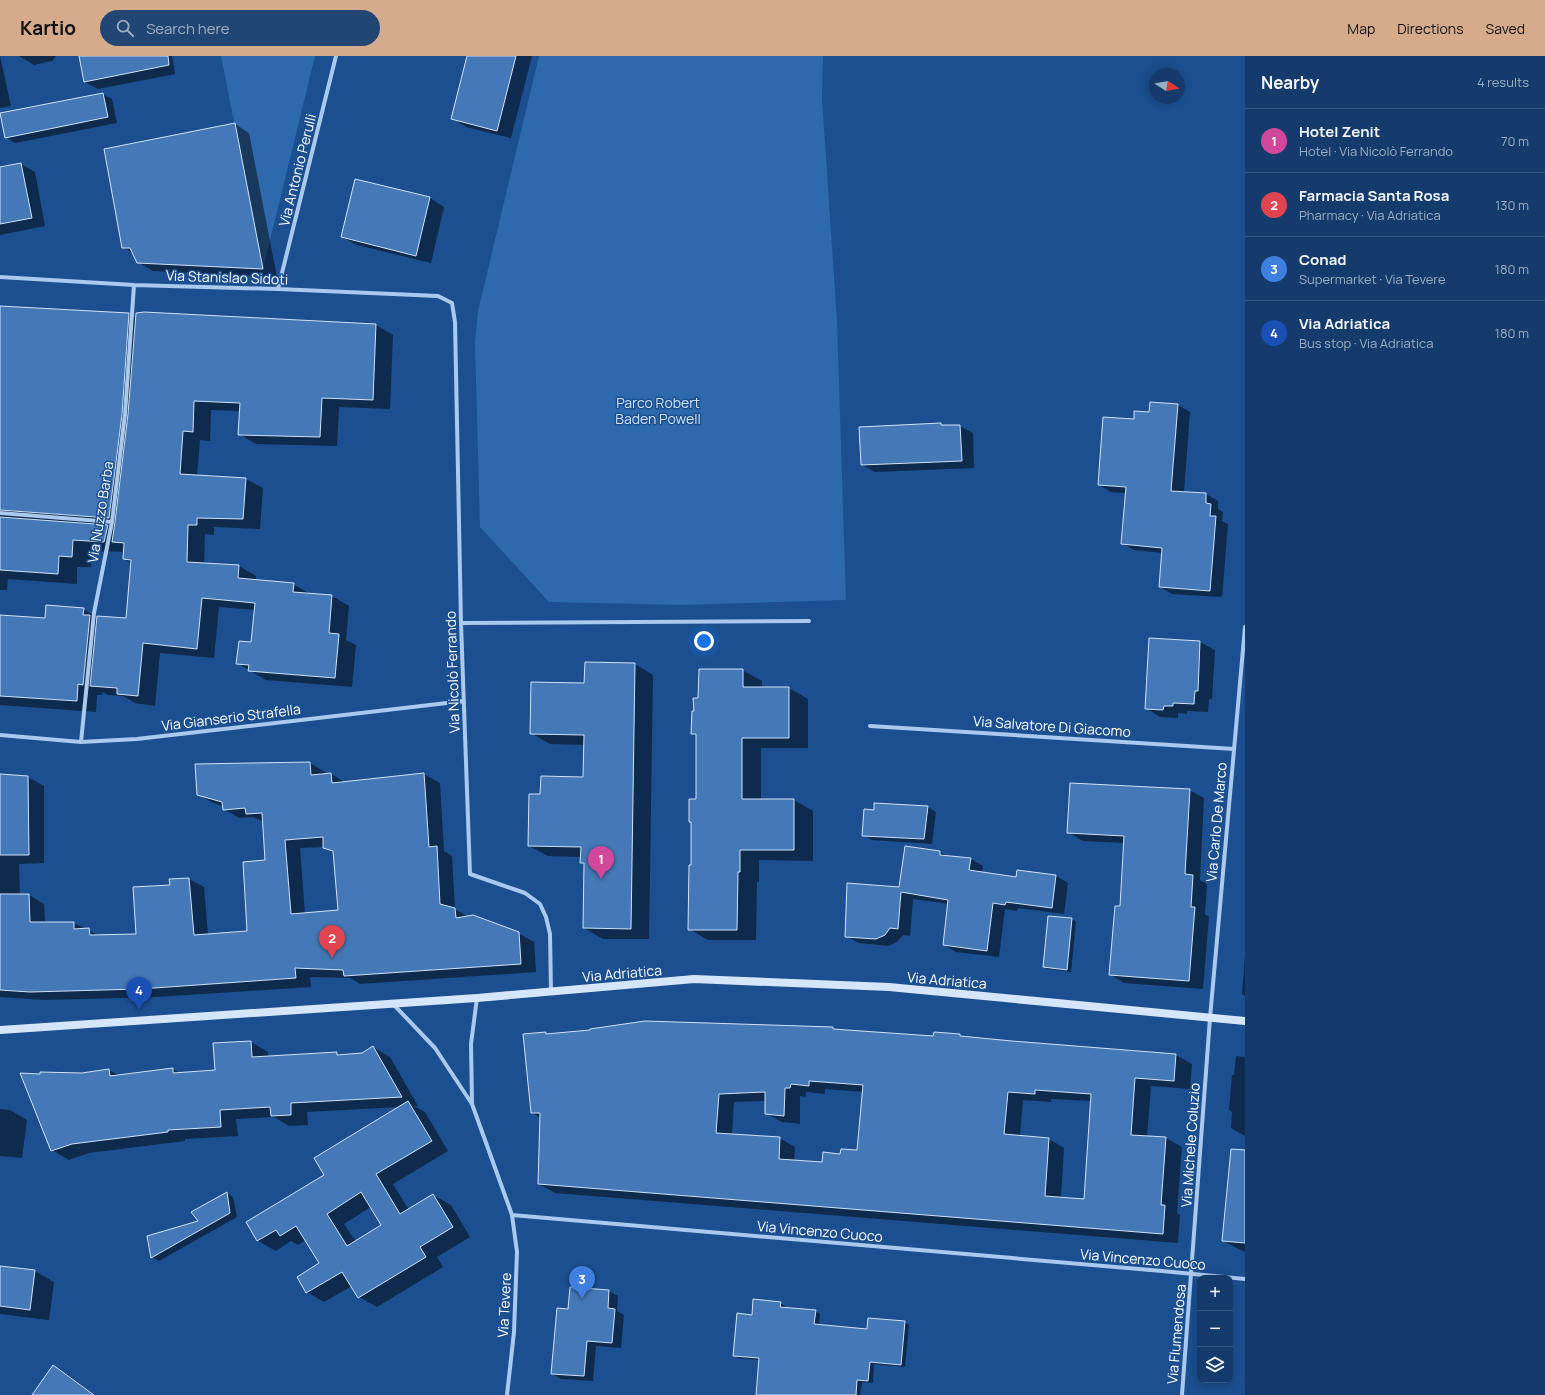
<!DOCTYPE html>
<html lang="en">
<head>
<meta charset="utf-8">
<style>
  body { margin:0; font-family:Manrope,sans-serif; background:#214673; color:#f1f3f6 }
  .controls { position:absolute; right:12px; bottom:12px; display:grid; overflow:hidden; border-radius:8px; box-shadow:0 2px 10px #0003 }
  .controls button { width:36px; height:36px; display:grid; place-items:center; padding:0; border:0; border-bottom:1px solid #33557e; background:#143b6b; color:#f1f3f6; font:20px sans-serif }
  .compass { position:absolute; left:1149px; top:12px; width:36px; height:36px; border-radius:50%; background:#143b6b; box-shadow:0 2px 10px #0003; rotate:101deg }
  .you { position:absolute; left:704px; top:585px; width:14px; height:14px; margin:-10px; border:3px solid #fff; border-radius:50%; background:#1a73e8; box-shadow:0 0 0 6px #1a73e833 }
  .badge { display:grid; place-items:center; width:26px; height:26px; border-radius:50%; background:#d6ab8b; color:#fff; font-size:13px; font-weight:700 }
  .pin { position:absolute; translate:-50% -33px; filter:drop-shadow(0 1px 2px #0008) }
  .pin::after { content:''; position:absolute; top:21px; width:14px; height:12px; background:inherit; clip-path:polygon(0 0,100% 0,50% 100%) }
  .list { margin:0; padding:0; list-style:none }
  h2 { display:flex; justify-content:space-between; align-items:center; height:52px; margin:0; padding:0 16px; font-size:17px }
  h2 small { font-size:13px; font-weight:400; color:#9dadc1 }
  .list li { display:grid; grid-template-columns:26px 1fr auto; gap:12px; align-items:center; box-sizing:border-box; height:64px; padding:0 16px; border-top:1px solid #33557e }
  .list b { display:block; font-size:15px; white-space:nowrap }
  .list p { margin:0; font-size:13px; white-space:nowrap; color:#9dadc1 }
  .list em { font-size:13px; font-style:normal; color:#9dadc1 }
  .icon { flex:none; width:22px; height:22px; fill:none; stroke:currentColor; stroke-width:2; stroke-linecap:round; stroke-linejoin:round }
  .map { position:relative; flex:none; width:1245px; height:1339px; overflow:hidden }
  header { display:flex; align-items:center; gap:24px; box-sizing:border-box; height:56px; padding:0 20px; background:#d6ab8b; color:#111 }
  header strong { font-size:19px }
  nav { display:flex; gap:22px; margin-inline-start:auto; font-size:14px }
  .search { width:280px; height:36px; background:#214673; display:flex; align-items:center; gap:10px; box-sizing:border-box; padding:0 14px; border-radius:22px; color:#9dadc1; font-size:15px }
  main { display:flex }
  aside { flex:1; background:#143b6b }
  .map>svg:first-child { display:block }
  .green { fill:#2e69ad }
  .shadow { fill:#0007; fill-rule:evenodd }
  .building { fill:#4478b7; stroke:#cfe3fa; fill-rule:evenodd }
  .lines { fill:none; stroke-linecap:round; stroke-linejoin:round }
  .street { stroke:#a9c9ee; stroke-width:4 }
  .secondary { stroke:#d6e6fa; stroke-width:8 }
  .labels { text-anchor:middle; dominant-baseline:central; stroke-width:3; stroke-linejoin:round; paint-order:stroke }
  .street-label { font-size:14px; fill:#fff; stroke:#1b4f8f }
  .park-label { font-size:14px; fill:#cfe3fa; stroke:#1b4f8f }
</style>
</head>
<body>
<header>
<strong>Kartio</strong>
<div class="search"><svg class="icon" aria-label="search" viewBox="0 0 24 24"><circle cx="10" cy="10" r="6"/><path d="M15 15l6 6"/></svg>Search here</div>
<nav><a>Map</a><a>Directions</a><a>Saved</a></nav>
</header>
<main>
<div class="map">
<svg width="1245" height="1339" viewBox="0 0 1245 1339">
  <rect width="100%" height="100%" fill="#1b4f8f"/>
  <!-- green -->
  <path class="green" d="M 221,0 L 315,0 L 263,213 Z
    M 539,0 L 823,0 L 822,42 L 837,266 L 846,544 L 681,549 L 549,546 L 480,471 L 475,287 L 478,255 Z"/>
  <!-- shadow -->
  <path class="shadow" d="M 0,0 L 11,50 L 0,52 Z
    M 19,0 L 56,0 L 52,5 L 34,9 Z
    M 80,0 L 172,0 L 175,18 L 98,33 L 85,26 Z
    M 468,0 L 532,0 L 511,82 L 466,71 L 452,62 Z
    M 102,38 L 112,43 L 117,67 L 15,87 L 6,81 Z
    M 235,68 L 249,77 L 277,221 L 153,215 L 138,206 L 134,198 L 123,191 Z
    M 21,108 L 35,116 L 45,170 L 0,179 L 0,112 Z
    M 356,124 L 430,142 L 444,151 L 431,207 L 357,189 L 342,181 Z
    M 0,251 L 128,258 L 136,262 L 376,269 L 393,279 L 390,353 L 339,351 L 337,390 L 256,388 L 239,378 L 241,355 L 211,354 L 210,385 L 200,384 L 197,420 L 246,423 L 263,432 L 260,473 L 214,471 L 214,479 L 205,478 L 204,508 L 239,510 L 256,520 L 256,524 L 293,528 L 310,538 L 332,540 L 349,550 L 346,584 L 356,589 L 352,631 L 266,624 L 249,614 L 237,607 L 252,587 L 255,554 L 219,551 L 214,602 L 160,597 L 155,650 L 135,647 L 123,640 L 108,639 L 103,636 L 102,639 L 97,639 L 96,656 L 0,649 L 0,560 L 46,563 L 83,553 L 97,561 L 127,563 L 132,507 L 124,503 L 125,496 L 92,495 L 91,511 L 77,511 L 77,528 L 8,523 L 7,534 L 0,534 ZM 109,471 L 115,472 L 115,474 Z
    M 1178,349 L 1190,356 L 1184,436 L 1206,438 L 1218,445 L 1218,453 L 1223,456 L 1222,465 L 1228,468 L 1222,541 L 1172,538 L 1160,531 L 1163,497 L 1134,494 L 1122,487 L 1126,437 L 1111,436 L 1099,429 L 1135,364 L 1150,357 Z
    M 941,368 L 944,370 L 960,370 L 973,377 L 974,412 L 875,416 L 862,409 Z
    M 1150,583 L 1200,586 L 1215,594 L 1212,643 L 1209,643 L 1208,656 L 1187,655 L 1187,658 L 1178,657 L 1178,662 L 1160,661 L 1146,652 Z
    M 635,608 L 653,619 L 649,883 L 603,883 L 584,872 L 585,808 L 581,807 L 582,801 L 548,800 L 529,790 L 541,739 L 584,722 L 585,689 L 550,688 L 531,677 L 585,628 Z
    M 742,614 L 762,625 L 762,632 L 789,632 L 808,643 L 808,692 L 761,692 L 761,744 L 794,744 L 813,755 L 813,805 L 759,804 L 759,826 L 757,826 L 756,884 L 708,884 L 689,873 L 697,744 L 697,680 L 692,677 L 695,657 L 699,643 Z
    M 310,707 L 325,716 L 326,719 L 331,718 L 346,727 L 424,718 L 440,727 L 444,795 L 452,800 L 455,853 L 468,861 L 518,877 L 534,886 L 536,916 L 360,928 L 350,922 L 310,921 L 311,931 L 156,941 L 46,944 L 0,941 L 0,719 L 28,721 L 44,730 L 44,807 L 19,808 L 20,839 L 29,839 L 44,848 L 45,867 L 74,867 L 100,880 L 138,879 L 171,830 L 189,823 L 204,831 L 208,879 L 248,876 L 266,805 L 264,766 L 253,761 L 239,762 L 224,753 L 224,750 L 213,747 L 198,738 ZM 324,791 L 334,797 L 339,855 L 305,858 L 300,792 Z
    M 1189,734 L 1204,742 L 1200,824 L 1207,828 L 1205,858 L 1209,861 L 1203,933 L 1124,927 L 1110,918 L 1121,851 L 1125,787 L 1083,785 L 1068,776 Z
    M 928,751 L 936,756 L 932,788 L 872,784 L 863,779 L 875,755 Z
    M 940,796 L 949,801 L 971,803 L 983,810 L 982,817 L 1017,822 L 1018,815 L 1056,820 L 1068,827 L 1064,858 L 1018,852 L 1017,855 L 1005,853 L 999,901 L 956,896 L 944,889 L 949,848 L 913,843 L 910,880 L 903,879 L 897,886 L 889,890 L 859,887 L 846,880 Z
    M 1072,863 L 1076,866 L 1071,916 L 1048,913 L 1044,911 Z
    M 1245,900 L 1245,940 L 1242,938 Z
    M 645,966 L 833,972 L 836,974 L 934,981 L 960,979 L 965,982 L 1176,999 L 1192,1008 L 1190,1033 L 1151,1030 L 1147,1081 L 1166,1082 L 1182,1091 L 1177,1157 L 1180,1159 L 1178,1187 L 555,1137 L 539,1128 L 541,1062 L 532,1057 L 524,979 L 546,977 L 550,979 L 591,975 ZM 825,1033 L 864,1036 L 858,1095 L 841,1099 L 823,1108 L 794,1105 L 795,1091 L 779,1082 L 732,1079 L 734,1046 L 766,1045 L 766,1057 L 782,1066 L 800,1068 L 800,1040 L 806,1041 L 806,1036 L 825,1038 ZM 1051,1043 L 1092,1045 L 1085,1144 L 1061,1142 L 1064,1092 L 1049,1083 L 1020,1080 L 1023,1044 L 1051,1046 Z
    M 251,986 L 268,996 L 268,1001 L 337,997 L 342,1000 L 362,998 L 373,991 L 390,1001 L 418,1050 L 414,1050 L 425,1056 L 448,1095 L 393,1128 L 409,1154 L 433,1139 L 451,1149 L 470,1181 L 437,1201 L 443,1211 L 377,1251 L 359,1241 L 352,1230 L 324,1246 L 307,1236 L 320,1208 L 306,1184 L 298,1189 L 291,1185 L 276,1195 L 258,1185 L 247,1167 L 325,1120 L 400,1051 L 307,1056 L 308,1069 L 289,1070 L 274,1061 L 236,1063 L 238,1080 L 185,1083 L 185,1085 L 89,1097 L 69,1104 L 52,1094 L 82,1018 L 109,1014 L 120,1020 L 173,1013 L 180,1017 L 216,1015 ZM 371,1151 L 383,1170 L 356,1186 L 344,1168 Z
    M 1236,1000 L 1245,1001 L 1245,1080 L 1231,1072 L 1232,1056 L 1229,1054 L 1232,1019 L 1234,1019 Z
    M 0,1053 L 10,1054 L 27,1064 L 22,1102 L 0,1100 Z
    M 1245,1117 L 1245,1196 L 1223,1185 Z
    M 227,1137 L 233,1141 L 237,1161 L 159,1205 L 152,1201 L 148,1180 L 200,1166 Z
    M 0,1211 L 35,1215 L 54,1226 L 49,1264 L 0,1258 Z
    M 609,1235 L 618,1240 L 617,1255 L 624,1259 L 621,1292 L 596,1290 L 593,1325 L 561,1323 L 552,1318 Z
    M 781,1247 L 785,1250 L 785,1252 L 816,1255 L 820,1258 L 819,1270 L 868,1274 L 904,1266 L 909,1269 L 905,1311 L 874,1308 L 873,1327 L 862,1326 L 860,1339 L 757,1339 L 760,1304 L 738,1302 L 734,1299 L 753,1260 Z
    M 53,1311 L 68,1319 L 95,1339 L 33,1339 Z"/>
  <!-- building -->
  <path class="building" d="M 79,0 L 168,0 L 169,9 L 84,26 Z
    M 467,0 L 516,0 L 497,75 L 451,63 Z
    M 103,37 L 108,61 L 5,82 L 0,57 Z
    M 235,67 L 263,213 L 137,207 L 130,192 L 122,192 L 104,93 Z
    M 21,107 L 32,162 L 0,168 L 0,111 Z
    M 355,123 L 430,141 L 416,200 L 341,181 Z
    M 0,250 L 129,257 L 122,358 L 109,462 L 0,454 Z
    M 144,256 L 376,268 L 373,344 L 322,342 L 320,381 L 238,379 L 240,347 L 194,345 L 193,376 L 183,375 L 180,418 L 246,422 L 243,463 L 197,462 L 197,469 L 188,469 L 187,506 L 239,509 L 238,522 L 294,527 L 293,536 L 332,539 L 329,577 L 339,578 L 335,622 L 248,615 L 249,609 L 236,608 L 239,585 L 251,586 L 255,547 L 202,542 L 197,593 L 143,587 L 138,640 L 117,638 L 117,632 L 90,630 L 97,560 L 126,562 L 131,504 L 123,503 L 124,487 L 112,486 L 115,466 L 128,358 L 136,257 Z
    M 1150,346 L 1178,348 L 1171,435 L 1206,437 L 1206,447 L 1211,448 L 1210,460 L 1216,460 L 1210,535 L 1159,531 L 1162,492 L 1121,488 L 1126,431 L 1098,429 L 1103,361 L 1134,363 L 1134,355 L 1149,356 Z
    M 941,367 L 941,369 L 960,369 L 962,405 L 861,409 L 859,371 Z
    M 0,461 L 108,469 L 104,486 L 73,484 L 72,501 L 59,500 L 58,518 L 0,514 Z
    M 46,549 L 84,552 L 83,559 L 90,559 L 83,629 L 78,628 L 77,645 L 0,640 L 0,559 L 45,562 Z
    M 1149,582 L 1200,585 L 1198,635 L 1195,635 L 1194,648 L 1173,647 L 1173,650 L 1164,650 L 1163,654 L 1145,653 Z
    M 585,606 L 635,607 L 631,873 L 583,872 L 584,807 L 580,807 L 581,791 L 528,790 L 529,738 L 540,738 L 541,720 L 583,721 L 584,679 L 530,678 L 531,626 L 584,627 Z
    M 699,613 L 743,613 L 743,631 L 789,631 L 789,682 L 742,682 L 742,743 L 794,743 L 794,794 L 740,794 L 740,816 L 738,816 L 737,874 L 688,874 L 689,809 L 691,809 L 691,766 L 689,766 L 689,743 L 696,743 L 696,678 L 691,678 L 692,655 L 694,655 L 693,642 L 698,642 Z
    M 310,706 L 311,719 L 331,717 L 332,727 L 424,717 L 429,791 L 437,790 L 440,848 L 455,852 L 456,862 L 473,859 L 519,876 L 521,908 L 344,920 L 343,914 L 295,912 L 296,922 L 140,933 L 30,936 L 0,934 L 0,838 L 29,838 L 30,866 L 74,866 L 74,873 L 89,872 L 90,879 L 136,878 L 133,831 L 170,829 L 169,823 L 189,822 L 194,879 L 247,875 L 243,806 L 265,804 L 262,757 L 246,758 L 245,752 L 223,754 L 222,746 L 197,739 L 195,708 ZM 323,781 L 323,792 L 333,795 L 338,854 L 291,858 L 285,784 Z
    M 0,718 L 28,720 L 29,799 L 0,799 Z
    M 1070,727 L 1190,733 L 1185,818 L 1193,819 L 1191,851 L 1195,851 L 1189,925 L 1109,919 L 1115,850 L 1120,850 L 1124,780 L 1067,777 Z
    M 874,747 L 928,750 L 924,783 L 862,780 L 864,753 L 874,754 Z
    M 905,790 L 940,795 L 940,799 L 971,802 L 969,814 L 1016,821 L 1017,814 L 1056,819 L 1052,852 L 1006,846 L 1005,849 L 993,847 L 987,895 L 943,889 L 948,844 L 901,836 L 898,873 L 890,872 L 885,879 L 876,883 L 845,881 L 847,827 L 899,831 Z
    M 1048,860 L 1072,862 L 1067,914 L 1043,911 Z
    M 645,965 L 833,971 L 833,973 L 933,980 L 934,976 L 960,978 L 960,980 L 1012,985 L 1176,998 L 1174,1025 L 1135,1022 L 1131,1079 L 1166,1081 L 1161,1149 L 1165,1149 L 1163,1178 L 538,1128 L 540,1057 L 531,1057 L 523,978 L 546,976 L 546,978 L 590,974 L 590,973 ZM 809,1025 L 863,1029 L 857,1094 L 841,1093 L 840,1098 L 823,1096 L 822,1106 L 779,1103 L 780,1081 L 716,1077 L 719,1038 L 765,1036 L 765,1058 L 784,1060 L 785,1032 L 790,1032 L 791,1028 L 809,1030 ZM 1035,1034 L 1091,1038 L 1084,1143 L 1045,1140 L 1049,1082 L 1004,1078 L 1008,1036 L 1035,1038 Z
    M 251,985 L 252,1001 L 337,996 L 337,999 L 362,997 L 373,990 L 402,1041 L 291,1047 L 291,1059 L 271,1060 L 270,1051 L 220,1054 L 221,1071 L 168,1074 L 168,1076 L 72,1088 L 51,1095 L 20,1017 L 40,1018 L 40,1016 L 82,1017 L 109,1013 L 110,1020 L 173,1012 L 173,1017 L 215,1014 L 213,987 Z
    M 408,1045 L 432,1085 L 376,1118 L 400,1158 L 433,1138 L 453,1171 L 420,1191 L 426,1201 L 358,1242 L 342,1216 L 306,1237 L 297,1221 L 319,1207 L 296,1170 L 280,1180 L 276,1174 L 257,1185 L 246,1166 L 324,1119 L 314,1102 ZM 361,1136 L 381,1169 L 347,1190 L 327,1158 Z
    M 1231,1093 L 1245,1094 L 1245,1187 L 1222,1185 Z
    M 227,1136 L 230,1157 L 151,1202 L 147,1180 L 198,1165 L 191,1156 Z
    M 0,1210 L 35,1214 L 30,1254 L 0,1250 Z
    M 570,1231 L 609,1234 L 608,1252 L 615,1253 L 612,1287 L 587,1285 L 584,1320 L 551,1318 L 557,1252 L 568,1253 Z
    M 753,1243 L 781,1246 L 780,1251 L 816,1254 L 814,1268 L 867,1273 L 868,1262 L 905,1265 L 901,1309 L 870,1306 L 868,1325 L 857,1324 L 856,1339 L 756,1339 L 759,1302 L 733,1300 L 737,1257 L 752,1259 Z
    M 53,1309 L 94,1339 L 32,1339 Z"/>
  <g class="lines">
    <!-- street -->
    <path class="street" d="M 0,221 L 134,229 L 278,233 L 438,240 L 452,247 L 455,266 L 461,567 L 470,818 L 525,837 L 540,848 L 546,861 L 550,878 L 551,936
      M 278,233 L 336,0
      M 0,457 L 112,466
      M 461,567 L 809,565
      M 870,670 L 1234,693
      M 0,679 L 81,686 L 137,683 L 464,645
      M 81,686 L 94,557 L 112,466 L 125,358 L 134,229
      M 394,949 L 435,992 L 472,1048 L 512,1159 L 517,1196 L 514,1276 L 507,1339
      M 472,1047 L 471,988 L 477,942
      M 512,1159 L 1162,1215 L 1245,1223
      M 1182,1339 L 1210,962 L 1245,571"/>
    <!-- secondary -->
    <path class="secondary" d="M 0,974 L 477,942 L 694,923 L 889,931 L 1245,965"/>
  </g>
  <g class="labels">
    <!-- street labels -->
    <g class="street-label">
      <text transform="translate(297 114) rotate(-76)">Via Antonio Perulli</text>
      <text transform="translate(227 221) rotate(2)">Via Stanislao Sidoti</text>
      <text transform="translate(100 456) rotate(-81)">Via Nuzzo Barba</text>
      <text transform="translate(452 616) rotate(-92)">Via Nicolò Ferrando</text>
      <text transform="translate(231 661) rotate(-7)">Via Gianserio Strafella</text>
      <text transform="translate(1052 670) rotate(4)">Via Salvatore Di Giacomo</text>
      <text transform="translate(1216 766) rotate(-85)">Via Carlo De Marco</text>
      <text transform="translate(622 917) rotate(-5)">Via Adriatica</text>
      <text transform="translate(947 924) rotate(5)">Via Adriatica</text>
      <text transform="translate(1190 1089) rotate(-86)">Via Michele Coluzio</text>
      <text transform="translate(820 1175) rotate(5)">Via Vincenzo Cuoco</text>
      <text transform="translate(1143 1203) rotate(5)">Via Vincenzo Cuoco</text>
      <text transform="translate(504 1249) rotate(-87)">Via Tevere</text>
      <text transform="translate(1176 1278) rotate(-85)">Via Flumendosa</text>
    </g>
    <!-- park labels -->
    <g class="park-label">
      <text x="658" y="346">Parco Robert<tspan x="658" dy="16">Baden Powell</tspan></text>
    </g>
  </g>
</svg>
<div class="controls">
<button>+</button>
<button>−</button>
<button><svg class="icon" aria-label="layers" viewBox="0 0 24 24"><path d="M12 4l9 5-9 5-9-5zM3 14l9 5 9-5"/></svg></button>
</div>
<svg class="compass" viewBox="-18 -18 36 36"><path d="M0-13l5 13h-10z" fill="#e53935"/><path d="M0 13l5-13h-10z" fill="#9dadc1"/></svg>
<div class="you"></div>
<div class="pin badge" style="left:601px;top:823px;background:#d1479c">1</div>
<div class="pin badge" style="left:332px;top:902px;background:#e0444e">2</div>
<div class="pin badge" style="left:582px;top:1243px;background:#3f7fe0">3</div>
<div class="pin badge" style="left:139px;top:954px;background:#1a4fb4">4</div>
</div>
<aside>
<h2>Nearby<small>4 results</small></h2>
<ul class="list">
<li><span class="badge" style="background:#d1479c">1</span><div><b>Hotel Zenit</b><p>Hotel · Via Nicolò Ferrando</p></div><em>70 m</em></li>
<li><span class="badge" style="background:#e0444e">2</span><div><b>Farmacia Santa Rosa</b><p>Pharmacy · Via Adriatica</p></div><em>130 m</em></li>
<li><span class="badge" style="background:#3f7fe0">3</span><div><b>Conad</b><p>Supermarket · Via Tevere</p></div><em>180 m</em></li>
<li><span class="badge" style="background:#1a4fb4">4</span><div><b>Via Adriatica</b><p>Bus stop · Via Adriatica</p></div><em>180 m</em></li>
</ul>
</aside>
</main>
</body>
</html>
